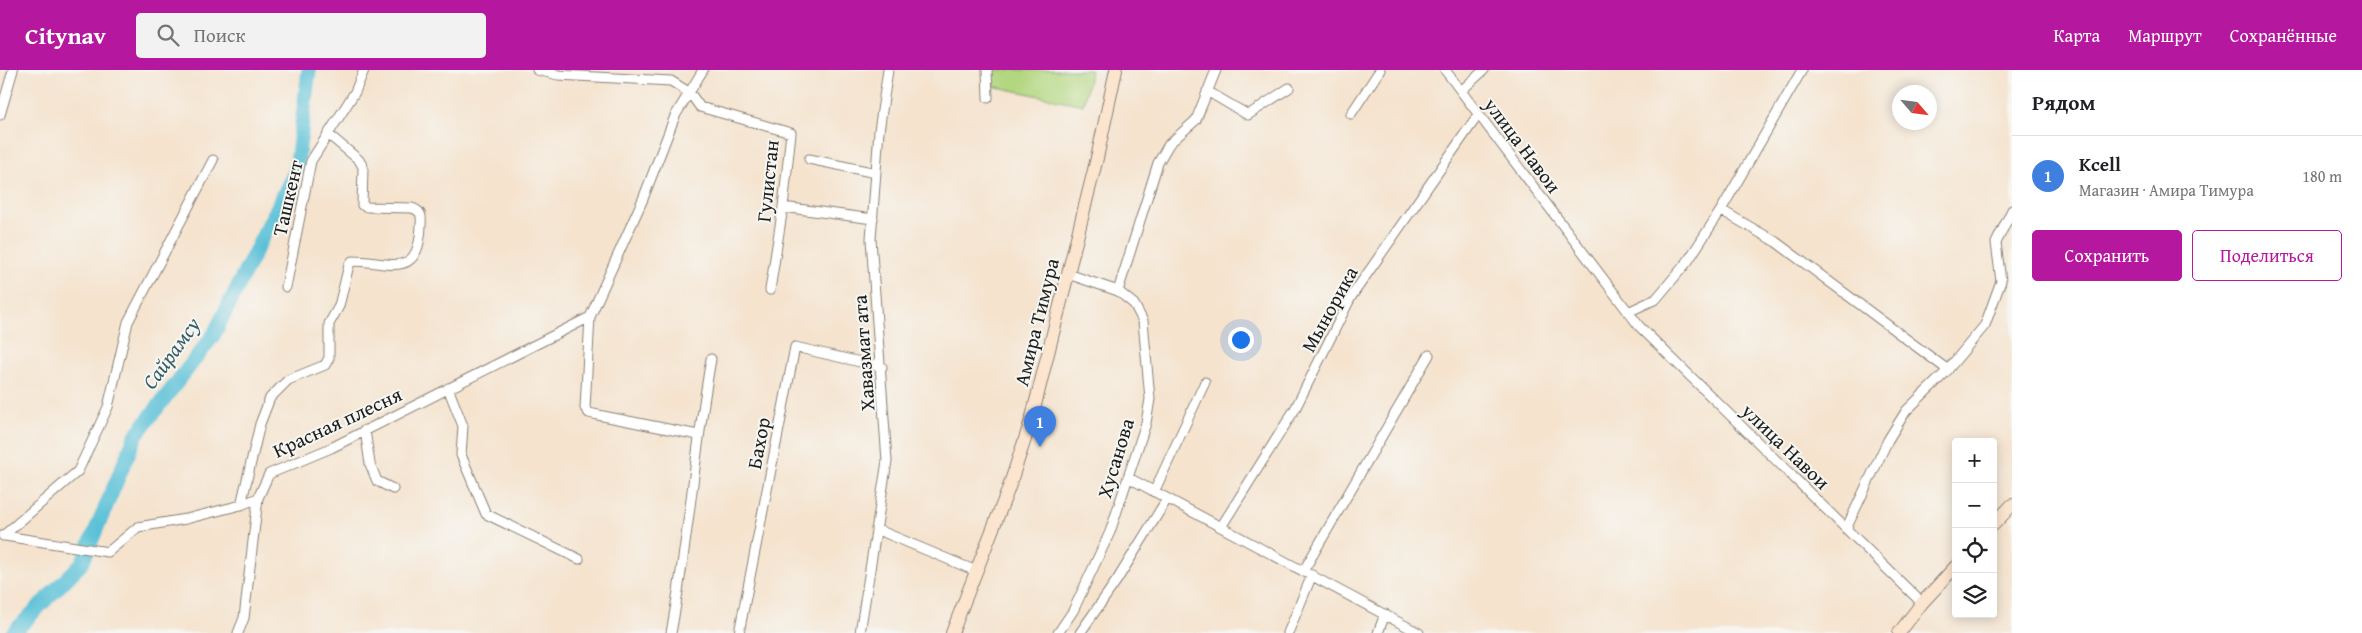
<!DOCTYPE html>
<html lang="ru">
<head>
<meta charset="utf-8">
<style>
  body { margin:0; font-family:"Gentium Book Plus",serif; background:#f2f2f2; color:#202124 }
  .controls { position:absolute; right:15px; bottom:15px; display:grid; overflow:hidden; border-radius:5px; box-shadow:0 2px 12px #0003 }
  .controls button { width:45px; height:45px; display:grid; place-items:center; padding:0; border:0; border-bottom:1px solid #e0e0e0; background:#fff; color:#202124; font:25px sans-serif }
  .compass { position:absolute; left:1892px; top:15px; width:45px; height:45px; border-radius:50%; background:#fff; box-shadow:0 2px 12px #0003; rotate:118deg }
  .you { position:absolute; left:1240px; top:269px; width:18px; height:18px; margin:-12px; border:4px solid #fff; border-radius:50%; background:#1a73e8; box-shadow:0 0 0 8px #1a73e833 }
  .badge { display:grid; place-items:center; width:32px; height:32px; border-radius:50%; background:#b5179e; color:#fff; font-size:16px; font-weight:700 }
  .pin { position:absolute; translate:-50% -41px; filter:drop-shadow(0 1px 2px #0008) }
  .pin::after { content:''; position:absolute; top:26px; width:18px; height:15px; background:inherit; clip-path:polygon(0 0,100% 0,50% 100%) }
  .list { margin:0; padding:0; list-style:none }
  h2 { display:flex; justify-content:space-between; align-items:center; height:65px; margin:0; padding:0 20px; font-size:21px }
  h2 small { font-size:16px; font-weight:400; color:#757577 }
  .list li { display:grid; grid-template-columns:32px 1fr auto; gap:15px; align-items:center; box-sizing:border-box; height:80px; padding:0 20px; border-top:1px solid #e0e0e0 }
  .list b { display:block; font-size:19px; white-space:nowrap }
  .list p { margin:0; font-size:16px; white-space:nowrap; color:#757577 }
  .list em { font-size:16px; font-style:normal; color:#757577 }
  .actions { display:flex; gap:10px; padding:15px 20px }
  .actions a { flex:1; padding:11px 0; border:1px solid #b5179e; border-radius:5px; text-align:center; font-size:18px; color:#b5179e }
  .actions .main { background:#b5179e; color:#fff }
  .icon { flex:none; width:28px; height:28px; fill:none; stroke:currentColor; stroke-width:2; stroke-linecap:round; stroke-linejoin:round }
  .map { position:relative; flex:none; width:2012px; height:563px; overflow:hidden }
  header { display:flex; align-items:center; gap:30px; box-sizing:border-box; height:70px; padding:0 25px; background:#b5179e; color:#fff }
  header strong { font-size:24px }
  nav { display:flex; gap:28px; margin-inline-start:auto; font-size:18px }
  .search { width:350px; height:45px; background:#f2f2f2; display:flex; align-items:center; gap:12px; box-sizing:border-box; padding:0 18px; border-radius:5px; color:#757577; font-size:19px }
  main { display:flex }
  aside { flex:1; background:#fff }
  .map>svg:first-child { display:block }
  .green { fill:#b2d780; stroke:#677a4e }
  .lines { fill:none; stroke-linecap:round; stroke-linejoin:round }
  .river { stroke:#59c0d7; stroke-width:15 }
  .street-casing { stroke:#888075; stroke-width:11 }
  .secondary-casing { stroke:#888075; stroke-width:14 }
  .street { stroke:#fff; stroke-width:9 }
  .secondary { stroke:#fce5cf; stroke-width:12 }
  .labels { text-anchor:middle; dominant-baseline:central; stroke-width:4; stroke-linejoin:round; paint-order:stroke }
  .street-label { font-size:20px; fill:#1c1c1c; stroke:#f6f6f2 }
  .water-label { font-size:21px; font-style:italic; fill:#345e67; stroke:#f6f6f2 }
</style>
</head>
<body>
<header>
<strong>Citynav</strong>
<div class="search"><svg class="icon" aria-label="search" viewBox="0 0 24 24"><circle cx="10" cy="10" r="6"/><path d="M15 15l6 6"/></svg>Поиск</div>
<nav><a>Карта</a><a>Маршрут</a><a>Сохранённые</a></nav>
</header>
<main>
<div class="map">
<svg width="2012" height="563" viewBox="0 0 2012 563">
  <rect width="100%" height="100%" fill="#f6f6f2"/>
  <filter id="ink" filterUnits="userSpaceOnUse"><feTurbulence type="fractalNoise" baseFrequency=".02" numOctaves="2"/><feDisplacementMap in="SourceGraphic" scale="10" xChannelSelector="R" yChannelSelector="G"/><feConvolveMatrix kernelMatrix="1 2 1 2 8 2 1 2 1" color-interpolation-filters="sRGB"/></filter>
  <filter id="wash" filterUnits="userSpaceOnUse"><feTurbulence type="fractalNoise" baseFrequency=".0096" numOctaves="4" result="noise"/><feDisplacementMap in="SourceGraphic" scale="20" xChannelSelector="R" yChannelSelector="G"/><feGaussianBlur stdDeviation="1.12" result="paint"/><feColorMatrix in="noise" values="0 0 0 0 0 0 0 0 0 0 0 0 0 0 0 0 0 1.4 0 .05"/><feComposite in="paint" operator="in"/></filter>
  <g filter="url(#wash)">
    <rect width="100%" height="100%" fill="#f5e3ce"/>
    <!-- green -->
    <path class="green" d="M 990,0 L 1091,0 L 1083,35 L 992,16 Z"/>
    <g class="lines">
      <!-- river -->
      <path class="river" d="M 13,563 L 82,493 L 136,365 L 213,266 L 296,100 L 309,0"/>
    </g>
  </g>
  <g filter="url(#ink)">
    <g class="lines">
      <!-- street casing -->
      <g class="street-casing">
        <path id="street" d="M 537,0 L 558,5 L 671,11 L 690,23 L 700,37 L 791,63 L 783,137 L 770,220
          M 987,0 L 988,28
          M 1445,0 L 1639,256 L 1922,533
          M 1207,21 L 1248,45 L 1289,18
          M 1461,21 L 1484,0
          M 1351,44 L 1380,0
          M 0,45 L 13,0
          M 809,89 L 876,103
          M 783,137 L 873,149
          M 1721,140 L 1776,172 L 1948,300
          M 286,217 L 311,91 L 355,22 L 364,0
          M 1118,221 L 1158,93 L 1169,74 L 1196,50 L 1216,0
          M 1628,242 L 1656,229 L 1688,191 L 1721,140 L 1802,0
          M 448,318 L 463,356 L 461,385 L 486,444 L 579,489
          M 365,360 L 370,394 L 377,411 L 393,419
          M 698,365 L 598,345 L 589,343 L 585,338 L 590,247 L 643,129 L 675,46 L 703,0
          M 1129,408 L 1419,563
          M 1154,422 L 1205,312
          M 241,435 L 260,354 L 270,328 L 288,310 L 325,295 L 329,288 L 329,254 L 339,236 L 349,195 L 352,191 C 390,191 419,211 421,155 C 422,145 421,141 412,138 L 367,137 L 362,135 L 363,97 L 359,90 L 328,64
          M 1221,457 L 1295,339 L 1351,227 L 1478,45
          M 876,459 L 976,501
          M 1846,459 L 1888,370 L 1906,341 L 1945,303 L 1985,255 L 2001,211 L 1996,173 L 2012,140
          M 3,466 L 78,401 L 108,337 L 128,252 L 213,90
          M 5,466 L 108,482 L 138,457 L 186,449 L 241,435 L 258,428 L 269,404 L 331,378 L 590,247
          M 1304,500 L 1429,285
          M 238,563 L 244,548 L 258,428
          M 671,563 C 688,472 695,380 711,289
          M 739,563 L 795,277 L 882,297
          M 860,563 L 887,391 L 871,169 L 879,61 L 888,0
          M 1058,563 L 1073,541 L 1110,462 L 1146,353 L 1150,329 L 1143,251 L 1134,234 L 1118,221 L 1068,204
          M 1080,563 L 1117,510 L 1167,429
          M 1288,563 L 1312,505
          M 1378,563 L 1385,544"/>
      </g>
      <!-- secondary casing -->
      <g class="secondary-casing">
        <path id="secondary" d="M 1993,455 L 2012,435
          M 952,563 L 1008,420 L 1031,351 L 1097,88 L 1116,0
          M 1899,563 L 1922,533 L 1956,496"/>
      </g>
      <!-- street -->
      <use href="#street" class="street"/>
      <!-- secondary -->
      <use href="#secondary" class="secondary"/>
    </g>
  </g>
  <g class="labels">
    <!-- street labels -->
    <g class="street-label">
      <text transform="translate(1523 75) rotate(53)">улица Навои</text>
      <text transform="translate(767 111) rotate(-84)">Гулистан</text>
      <text transform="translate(287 128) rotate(-77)">Ташкент</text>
      <text transform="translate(1329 239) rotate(-61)">Мынорика</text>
      <text transform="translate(1036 252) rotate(-76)">Амира Тимура</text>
      <text transform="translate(863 283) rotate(-94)">Хавазмат ата</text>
      <text transform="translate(337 352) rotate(-25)">Красная плесня</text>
      <text transform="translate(758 373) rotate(-79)">Бахор</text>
      <text transform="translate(1786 376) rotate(44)">улица Навои</text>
      <text transform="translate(1115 388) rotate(-73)">Хусанова</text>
    </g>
    <!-- water labels -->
    <g class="water-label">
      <text transform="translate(171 283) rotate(-54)">Сайрамсу</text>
    </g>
  </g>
</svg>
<div class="controls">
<button>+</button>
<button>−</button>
<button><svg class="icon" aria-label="locate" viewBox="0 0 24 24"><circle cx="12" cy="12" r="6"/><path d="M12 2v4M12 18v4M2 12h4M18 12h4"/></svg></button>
<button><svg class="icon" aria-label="layers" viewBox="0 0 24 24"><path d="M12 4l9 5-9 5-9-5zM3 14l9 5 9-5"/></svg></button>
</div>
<svg class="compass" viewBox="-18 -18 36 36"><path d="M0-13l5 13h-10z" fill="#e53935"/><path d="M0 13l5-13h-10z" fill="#757577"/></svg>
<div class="you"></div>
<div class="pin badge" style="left:1040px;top:377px;background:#3f7fe0">1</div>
</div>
<aside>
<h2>Рядом<small></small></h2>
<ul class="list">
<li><span class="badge" style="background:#3f7fe0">1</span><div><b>Kcell</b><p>Магазин · Амира Тимура</p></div><em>180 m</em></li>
</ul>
<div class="actions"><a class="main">Сохранить</a><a>Поделиться</a></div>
</aside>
</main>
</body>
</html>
